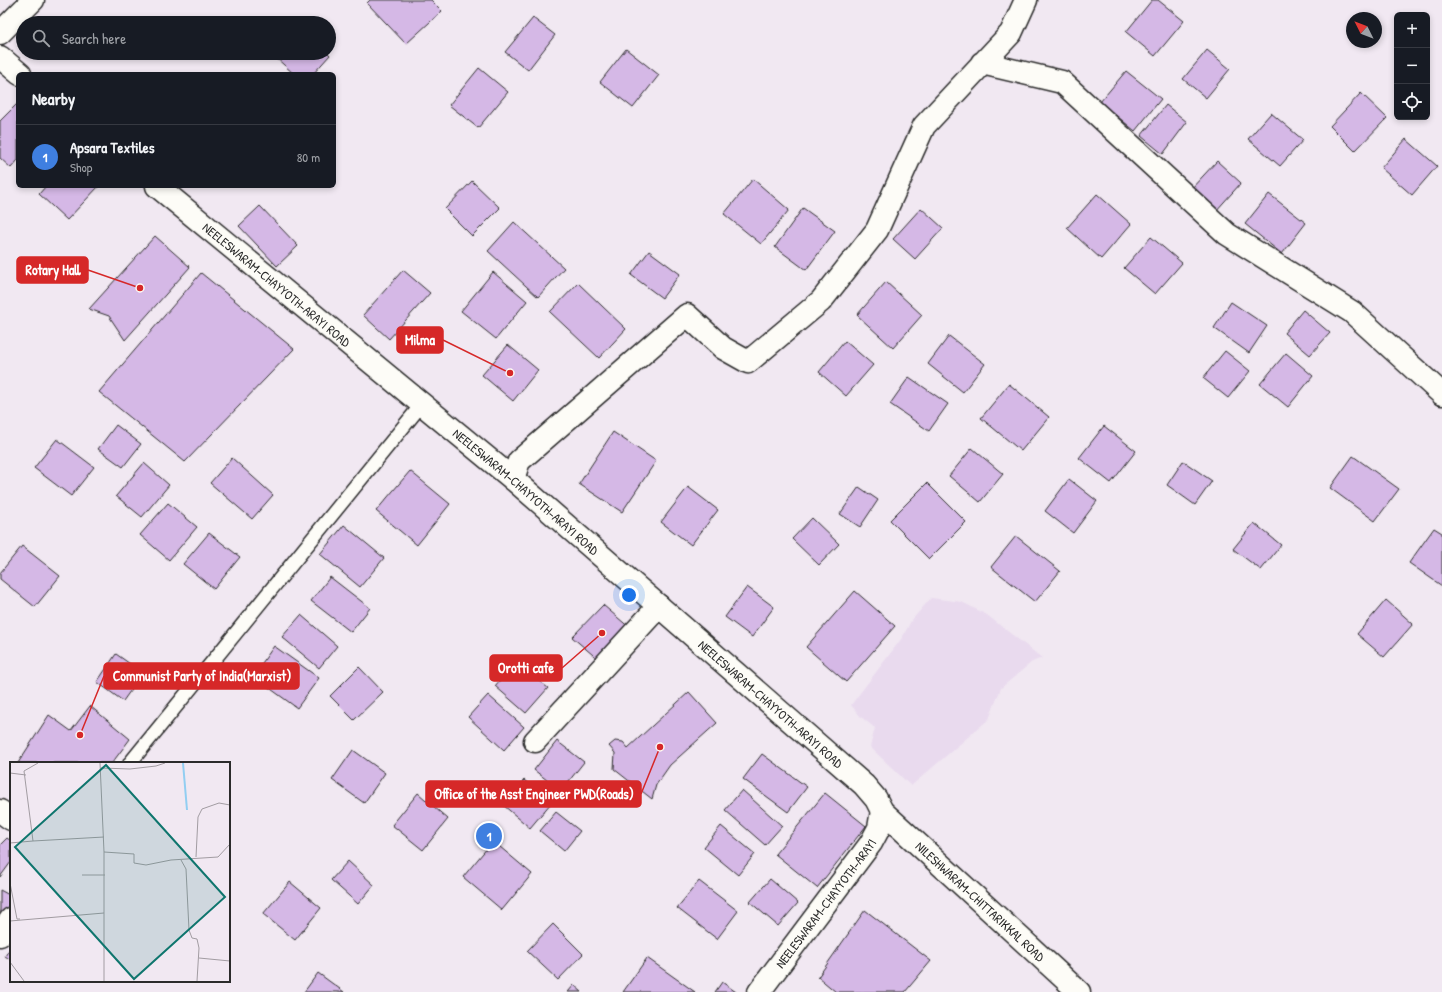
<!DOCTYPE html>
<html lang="en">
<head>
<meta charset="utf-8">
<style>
  body { margin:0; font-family:"Patrick Hand",sans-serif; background:#242831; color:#f1f3f6 }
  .controls { position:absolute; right:12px; top:12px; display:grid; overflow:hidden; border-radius:6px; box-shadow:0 2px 6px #0003 }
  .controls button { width:36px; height:36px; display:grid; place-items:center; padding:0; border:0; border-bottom:1px solid #363941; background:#171b24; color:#f1f3f6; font:20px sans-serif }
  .compass { position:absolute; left:1346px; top:12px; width:36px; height:36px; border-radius:50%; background:#171b24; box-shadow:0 2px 6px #0003; rotate:312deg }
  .you { position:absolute; left:629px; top:595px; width:14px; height:14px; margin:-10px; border:3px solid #fff; border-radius:50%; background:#1a73e8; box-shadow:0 0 0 6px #1a73e833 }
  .badge { display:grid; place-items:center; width:26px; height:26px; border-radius:50%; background:#2563eb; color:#fff; font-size:13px; font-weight:700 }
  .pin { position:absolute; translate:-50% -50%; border:2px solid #fff; box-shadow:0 1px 4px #0006 }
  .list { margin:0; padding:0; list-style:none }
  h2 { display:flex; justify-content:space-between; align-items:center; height:52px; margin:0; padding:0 16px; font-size:17px }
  h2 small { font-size:13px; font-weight:400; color:#9ea1a6 }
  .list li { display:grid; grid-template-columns:26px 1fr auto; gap:12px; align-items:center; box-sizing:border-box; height:64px; padding:0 16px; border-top:1px solid #363941 }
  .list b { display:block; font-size:15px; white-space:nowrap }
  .list p { margin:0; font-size:13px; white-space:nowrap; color:#9ea1a6 }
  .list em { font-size:13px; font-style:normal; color:#9ea1a6 }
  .icon { flex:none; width:22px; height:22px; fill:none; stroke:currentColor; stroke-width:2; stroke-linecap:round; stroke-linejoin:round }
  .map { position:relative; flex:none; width:1442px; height:992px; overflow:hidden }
  .search { position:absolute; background:#171b24; box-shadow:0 2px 6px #0003; left:16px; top:16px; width:320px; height:44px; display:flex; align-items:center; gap:10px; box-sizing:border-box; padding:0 14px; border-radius:22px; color:#9ea1a6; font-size:15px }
  .panel { position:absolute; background:#171b24; box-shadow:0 2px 6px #0003; left:16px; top:72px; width:320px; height:116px; border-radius:6px }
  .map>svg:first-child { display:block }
  .built { fill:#e9daee }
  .building { fill:#d5b8e6; stroke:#2b2b2b }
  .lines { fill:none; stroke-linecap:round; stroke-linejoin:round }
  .service-casing { stroke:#2b2b2b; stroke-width:16 }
  .minor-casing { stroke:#2b2b2b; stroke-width:25 }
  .tertiary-casing { stroke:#2b2b2b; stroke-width:25 }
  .secondary-casing { stroke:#2b2b2b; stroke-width:25 }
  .service { stroke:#fdfcf7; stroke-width:13 }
  .minor { stroke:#fdfcf7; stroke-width:22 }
  .tertiary { stroke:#fdfcf7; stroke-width:22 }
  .secondary { stroke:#fdfcf7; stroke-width:22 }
  .labels { text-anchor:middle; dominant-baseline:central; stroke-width:3; stroke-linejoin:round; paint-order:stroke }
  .street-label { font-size:13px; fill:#2b2b2b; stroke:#fdfcf7 }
  .inset-river { fill:none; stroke:#92cef2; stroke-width:2 }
  .inset-road { fill:none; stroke:#a29ca2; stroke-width:1 }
  .view { fill:#0f766e; fill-opacity:0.15; stroke:#0f766e; stroke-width:2 }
  .inset-edge { fill:none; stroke:#2b2b2b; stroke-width:2 }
  .leader { fill:none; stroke:#d62828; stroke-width:1.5 }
  .callout-dot { fill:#d62828; stroke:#fdfcf7; stroke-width:1.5 }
  .callout { fill:#d62828; stroke:#d62828; stroke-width:1.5 }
  .callout-label { font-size:14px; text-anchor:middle; font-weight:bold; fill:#fff }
</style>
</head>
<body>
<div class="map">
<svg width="1442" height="992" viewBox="0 0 1442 992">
  <rect width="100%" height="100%" fill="#f1e8f2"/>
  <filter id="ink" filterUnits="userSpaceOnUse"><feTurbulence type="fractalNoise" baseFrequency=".025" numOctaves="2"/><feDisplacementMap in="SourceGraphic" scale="8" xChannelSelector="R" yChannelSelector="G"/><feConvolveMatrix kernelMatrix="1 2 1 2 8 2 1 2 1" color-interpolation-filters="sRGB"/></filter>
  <g filter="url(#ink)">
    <!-- built -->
    <path class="built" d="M 931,598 L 962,602 L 987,615 L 1042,658 L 1032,662 L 1001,688 L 989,719 L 911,786 L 870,747 L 875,728 L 861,717 L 851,705 L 902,638 L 911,621 Z"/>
    <!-- building -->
    <path class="building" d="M 370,0 L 431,0 L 442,11 L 406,44 L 367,3 Z
      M 1152,0 L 1158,0 L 1184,21 L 1155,56 L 1126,32 Z
      M 533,18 L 555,35 L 528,70 L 505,52 Z
      M 626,49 L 659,75 L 633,108 L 600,82 Z
      M 1207,50 L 1230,69 L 1206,98 L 1183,79 Z
      M 276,53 L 328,53 L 330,55 L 313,74 L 294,74 L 274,56 Z
      M 479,68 L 508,92 L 478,128 L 449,105 Z
      M 1126,71 L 1161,99 L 1135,131 L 1100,102 Z
      M 1361,93 L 1387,118 L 1355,151 L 1330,126 Z
      M 18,103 L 18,160 L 11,168 L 0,158 L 0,121 Z
      M 1166,105 L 1187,122 L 1163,154 L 1141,136 Z
      M 1271,113 L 1303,140 L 1280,166 L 1248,139 Z
      M 1406,139 L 1437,166 L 1412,195 L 1381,168 Z
      M 1217,161 L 1241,183 L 1215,212 L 1190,190 Z
      M 753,179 L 789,210 L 761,244 L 724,214 Z
      M 472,181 L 500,208 L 472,236 L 445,209 Z
      M 46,186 L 99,186 L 67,220 L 39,194 Z
      M 1097,194 L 1131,224 L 1101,259 L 1067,228 Z
      M 1269,194 L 1306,223 L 1282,254 L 1245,224 Z
      M 260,206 L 298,246 L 277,266 L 239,226 Z
      M 803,208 L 835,231 L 806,270 L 775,247 Z
      M 921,208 L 943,228 L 915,259 L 893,239 Z
      M 514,222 L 564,268 L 538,297 L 488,251 Z
      M 155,236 L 190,267 L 125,340 L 109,316 L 89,309 Z
      M 1151,237 L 1182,263 L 1155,294 L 1124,268 Z
      M 649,251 L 680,274 L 662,298 L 631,275 Z
      M 403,270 L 430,293 L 389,339 L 363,315 Z
      M 493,272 L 527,301 L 496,339 L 461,311 Z
      M 201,273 L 294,349 L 185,462 L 99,392 Z
      M 886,282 L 922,315 L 893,348 L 857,315 Z
      M 578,283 L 626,329 L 599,358 L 550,312 Z
      M 1231,302 L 1267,326 L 1249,353 L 1214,328 Z
      M 1303,310 L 1330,333 L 1310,355 L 1284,333 Z
      M 949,336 L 985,364 L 963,392 L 928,364 Z
      M 845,341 L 873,365 L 846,396 L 819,372 Z
      M 508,345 L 538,370 L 513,401 L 482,375 Z
      M 1225,351 L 1250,371 L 1228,398 L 1203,378 Z
      M 1286,353 L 1313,376 L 1288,407 L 1260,384 Z
      M 909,377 L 948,404 L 929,431 L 890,404 Z
      M 1009,384 L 1049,417 L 1021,451 L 981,418 Z
      M 116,425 L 141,444 L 123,467 L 98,449 Z
      M 1104,426 L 1136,451 L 1111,483 L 1079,458 Z
      M 613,432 L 656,461 L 622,512 L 579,484 Z
      M 57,439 L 94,467 L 71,496 L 34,468 Z
      M 972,448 L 1003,474 L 980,502 L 949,476 Z
      M 1353,456 L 1399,489 L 1375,521 L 1330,488 Z
      M 232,458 L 273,495 L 252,519 L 210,483 Z
      M 1183,461 L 1212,481 L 1195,505 L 1167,485 Z
      M 144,463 L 169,485 L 142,517 L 116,496 Z
      M 410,471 L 450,504 L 417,545 L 376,511 Z
      M 1069,479 L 1097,501 L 1073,533 L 1045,511 Z
      M 927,483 L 966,522 L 929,559 L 890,520 Z
      M 688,487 L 718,510 L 691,545 L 661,522 Z
      M 859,487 L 878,500 L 860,527 L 840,514 Z
      M 168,503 L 197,527 L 169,560 L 140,535 Z
      M 812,518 L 839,544 L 819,565 L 792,539 Z
      M 1254,523 L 1281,545 L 1261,570 L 1233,549 Z
      M 344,525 L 384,558 L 360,587 L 320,554 Z
      M 1434,528 L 1442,533 L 1442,586 L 1409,563 Z
      M 209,533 L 240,557 L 214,589 L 183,564 Z
      M 1016,536 L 1060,571 L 1035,602 L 991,567 Z
      M 22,546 L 60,576 L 35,607 L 0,579 L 0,573 Z
      M 330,577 L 370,608 L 351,632 L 311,601 Z
      M 747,587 L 774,607 L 752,637 L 725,617 Z
      M 855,591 L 895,626 L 846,682 L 806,647 Z
      M 1386,600 L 1413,624 L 1384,657 L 1357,634 Z
      M 603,605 L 631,629 L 600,661 L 572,637 Z
      M 301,615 L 337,646 L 319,668 L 282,637 Z
      M 274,646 L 319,678 L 297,708 L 253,676 Z
      M 116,654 L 143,673 L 123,701 L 97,682 Z
      M 515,662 L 548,688 L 526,713 L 495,686 Z
      M 359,667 L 383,692 L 354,720 L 330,696 Z
      M 689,692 L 717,723 L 670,765 L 656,785 L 652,799 L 614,769 L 615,753 L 609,746 L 615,741 L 623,742 L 628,748 Z
      M 488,695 L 524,727 L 504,750 L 468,717 Z
      M 90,706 L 130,739 L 112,763 L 18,763 L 49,715 L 71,731 Z
      M 557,741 L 584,762 L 561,791 L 534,770 Z
      M 353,750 L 385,773 L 364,803 L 332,780 Z
      M 762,754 L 807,787 L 788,812 L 743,779 Z
      M 524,780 L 551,803 L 530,828 L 503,805 Z
      M 742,790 L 782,826 L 765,845 L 725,810 Z
      M 418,793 L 448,819 L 423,850 L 392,825 Z
      M 825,793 L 866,826 L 817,888 L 775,854 Z
      M 556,812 L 580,831 L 564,851 L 540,831 Z
      M 721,826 L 755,854 L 738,875 L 704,847 Z
      M 7,838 L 11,841 L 11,862 L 0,877 L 0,845 Z
      M 493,841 L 532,874 L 502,910 L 463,877 Z
      M 348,861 L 374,885 L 358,904 L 331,880 Z
      M 770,879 L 798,903 L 778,926 L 750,902 Z
      M 699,881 L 738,911 L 717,939 L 677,908 Z
      M 290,882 L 321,908 L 295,940 L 263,914 Z
      M 0,890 L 11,896 L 11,903 L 0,914 Z
      M 865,910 L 931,961 L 905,992 L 836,992 L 818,977 Z
      M 553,924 L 583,954 L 558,980 L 527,951 Z
      M 11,947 L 11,960 L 5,956 Z
      M 647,958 L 695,992 L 623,992 Z
      M 318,973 L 344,992 L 304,992 Z
      M 722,982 L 736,992 L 715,992 Z
      M 574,985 L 582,992 L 568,992 Z"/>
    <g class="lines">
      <!-- service casing -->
      <g class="service-casing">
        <path id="service" d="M 130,763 L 422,404"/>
      </g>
      <!-- minor casing -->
      <g class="minor-casing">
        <path id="minor" d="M 982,63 L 1062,82 L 1227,234 L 1352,312 L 1442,394
          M 513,479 L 519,461 L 687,315 L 723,348 L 748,362 L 821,301 L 877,230 L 924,126 L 1011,33 L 1026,0
          M 535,741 L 659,606
          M 0,811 L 11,819
          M 0,935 L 11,919"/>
      </g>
      <!-- tertiary casing -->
      <g class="tertiary-casing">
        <path id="tertiary" d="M 0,33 L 33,0"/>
      </g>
      <!-- secondary casing -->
      <g class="secondary-casing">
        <g id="secondary">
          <path d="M 0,57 L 20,74"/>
          <path id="s1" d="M 157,186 L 513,479 L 864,785 L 876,799 L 882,811 L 1079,992"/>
          <path id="s2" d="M 759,992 L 871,843 L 879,828 L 882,811"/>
        </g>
      </g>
      <!-- service -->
      <use href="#service" class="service"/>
      <!-- minor -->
      <use href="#minor" class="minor"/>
      <!-- tertiary -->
      <use href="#tertiary" class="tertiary"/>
      <!-- secondary -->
      <use href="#secondary" class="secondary"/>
    </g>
  </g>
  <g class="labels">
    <!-- street labels -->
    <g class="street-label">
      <text stroke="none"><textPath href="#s1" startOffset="155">NEELESWARAM-CHAYYOTH-ARAYI ROAD</textPath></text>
      <text stroke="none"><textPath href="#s1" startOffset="479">NEELESWARAM-CHAYYOTH-ARAYI ROAD</textPath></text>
      <text stroke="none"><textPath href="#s1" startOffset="803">NEELESWARAM-CHAYYOTH-ARAYI ROAD</textPath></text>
      <text stroke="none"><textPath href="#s1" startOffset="1092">NILESHWARAM-CHITTARIKKAL ROAD</textPath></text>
      <text stroke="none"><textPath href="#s2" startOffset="111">NEELESWARAM-CHAYYOTH-ARAYI</textPath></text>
    </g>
  </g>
  <!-- overview -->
  <g transform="translate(10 762)">
    <rect width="220" height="220" fill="#f1e8f2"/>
    <path class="inset-river" d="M 173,1 L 177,48"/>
    <path class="inset-road" d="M 90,1 L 94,90 L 94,219M 91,6 L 120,7 L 146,4 L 155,1M 0,11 L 16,13M 23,79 L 94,75M 0,81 L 23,79 L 14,9 L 28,1M 94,90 L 124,92 L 124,101 L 136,103 L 161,98 L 208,95 L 220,82M 186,95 L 188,55 L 192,47 L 209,41 L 220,43M 171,98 L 176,107 L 179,168 L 182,176 L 187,177 L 189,186 L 187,219M 72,113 L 95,113M 0,121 L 7,157 L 10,157M 0,159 L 94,151M 189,196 L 220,199M 0,200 L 14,219"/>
    <path class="view" d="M 96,3 L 215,135 L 124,217 L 5,85 Z"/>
    <rect width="220" height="220" class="inset-edge"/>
  </g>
  <!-- callouts -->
  <path class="leader" d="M140 288L88 270M510 373L443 340M602 633L562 668M80 735L104 676M660 747L641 794"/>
  <g class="callout-dot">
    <circle cx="140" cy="288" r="4"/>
    <circle cx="510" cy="373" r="4"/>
    <circle cx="602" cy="633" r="4"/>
    <circle cx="80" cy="735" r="4"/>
    <circle cx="660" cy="747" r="4"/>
  </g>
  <g class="callout">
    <rect x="17" y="257" width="71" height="26" rx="4"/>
    <rect x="397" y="327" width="46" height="26" rx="4"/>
    <rect x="490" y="655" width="72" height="26" rx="4"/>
    <rect x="104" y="663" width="195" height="26" rx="4"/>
    <rect x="426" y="781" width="215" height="26" rx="4"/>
  </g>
  <g class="callout-label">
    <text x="53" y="275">Rotary Hall</text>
    <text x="420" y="345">Milma</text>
    <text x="526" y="673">Orotti cafe</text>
    <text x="202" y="681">Communist Party of India(Marxist)</text>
    <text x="534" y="799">Office of the Asst Engineer PWD(Roads)</text>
  </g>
</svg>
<div class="controls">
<button>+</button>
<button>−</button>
<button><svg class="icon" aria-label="locate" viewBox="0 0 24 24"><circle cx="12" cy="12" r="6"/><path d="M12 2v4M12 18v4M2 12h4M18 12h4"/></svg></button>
</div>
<svg class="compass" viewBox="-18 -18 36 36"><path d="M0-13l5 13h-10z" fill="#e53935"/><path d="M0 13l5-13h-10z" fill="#9ea1a6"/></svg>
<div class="you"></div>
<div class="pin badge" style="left:489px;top:836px;background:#3f7fe0">1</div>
<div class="search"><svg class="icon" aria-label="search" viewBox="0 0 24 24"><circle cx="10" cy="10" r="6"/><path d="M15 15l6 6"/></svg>Search here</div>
<section class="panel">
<h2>Nearby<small></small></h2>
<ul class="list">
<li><span class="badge" style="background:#3f7fe0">1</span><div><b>Apsara Textiles</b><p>Shop</p></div><em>80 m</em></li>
</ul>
</section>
</div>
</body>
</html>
